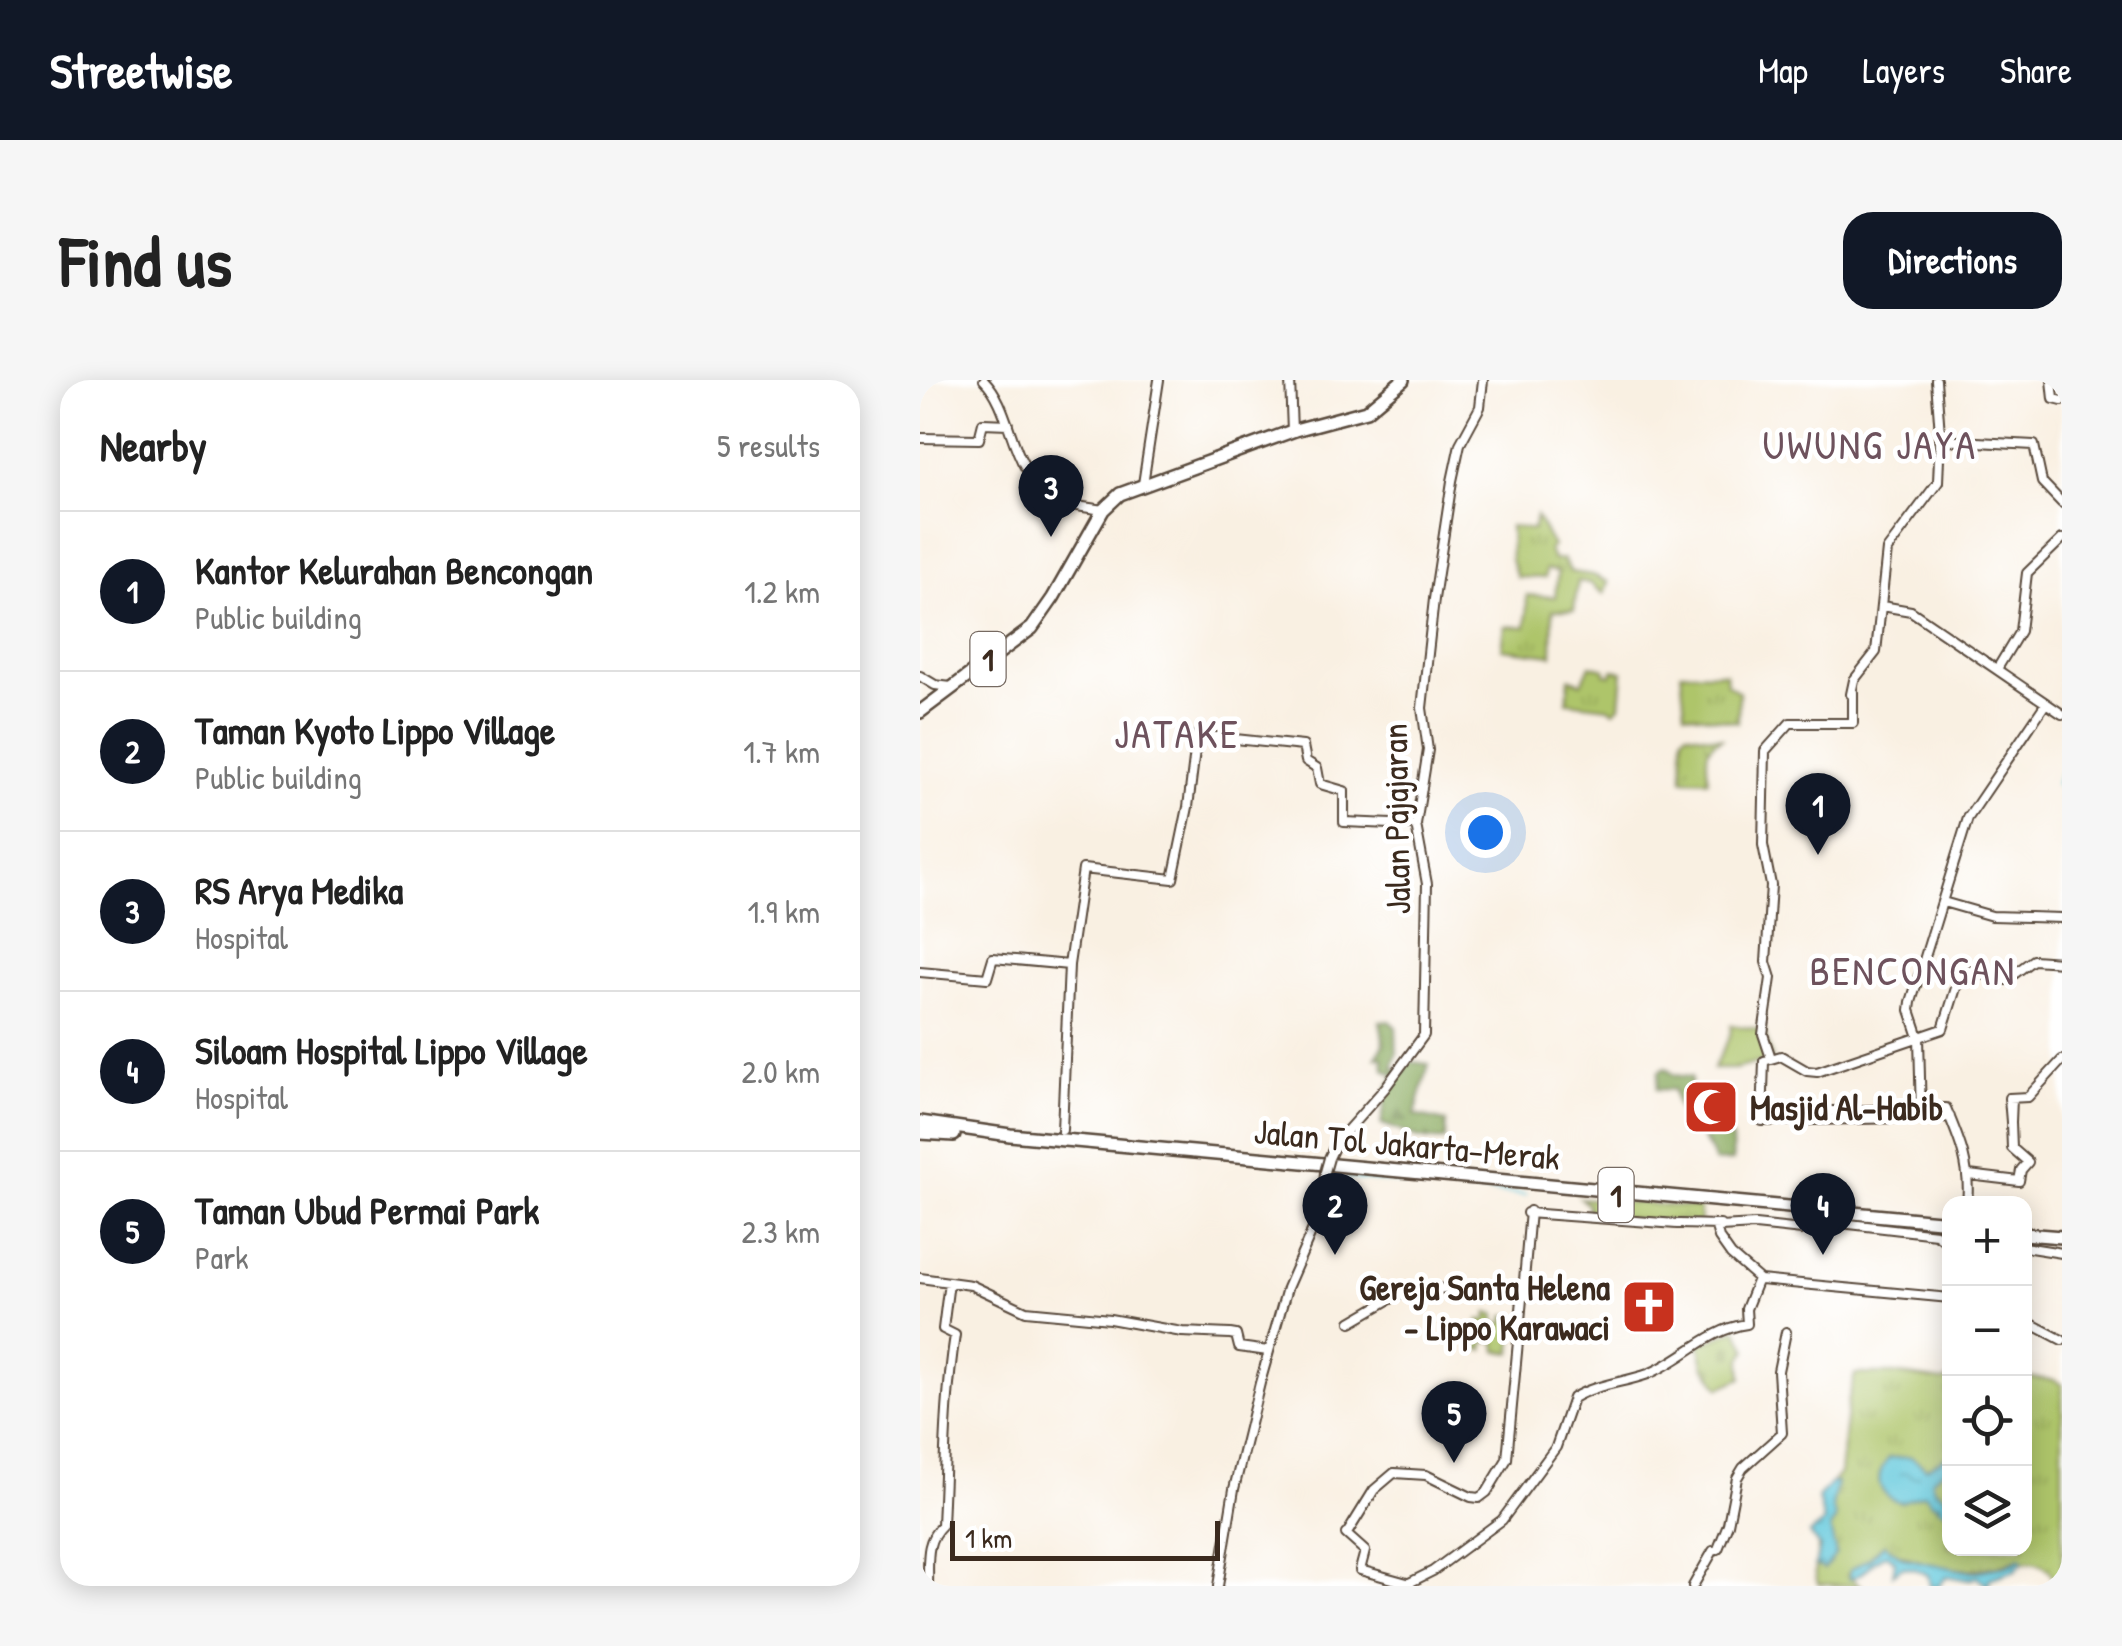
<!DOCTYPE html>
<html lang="en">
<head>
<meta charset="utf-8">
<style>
  body { margin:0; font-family:"Patrick Hand",sans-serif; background:#f6f6f6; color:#222 }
  .controls { position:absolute; right:30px; bottom:30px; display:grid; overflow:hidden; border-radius:20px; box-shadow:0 5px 25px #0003 }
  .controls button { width:90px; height:90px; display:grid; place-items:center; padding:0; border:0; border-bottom:2px solid #e0e0e0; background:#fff; color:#222; font:50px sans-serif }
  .scale { position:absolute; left:30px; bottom:25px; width:270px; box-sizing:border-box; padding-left:10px; border:5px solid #3b2a1e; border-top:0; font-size:28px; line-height:35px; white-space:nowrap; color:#3b2a1e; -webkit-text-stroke:8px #fff; paint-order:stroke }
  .you { position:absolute; left:565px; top:452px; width:35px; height:35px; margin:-25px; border:8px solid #fff; border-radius:50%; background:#1a73e8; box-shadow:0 0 0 15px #1a73e833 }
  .badge { display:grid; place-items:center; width:65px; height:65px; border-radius:50%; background:#111827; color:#fff; font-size:32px; font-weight:700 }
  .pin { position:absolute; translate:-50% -82px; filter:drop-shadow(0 2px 5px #0008) }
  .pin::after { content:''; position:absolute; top:52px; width:35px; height:30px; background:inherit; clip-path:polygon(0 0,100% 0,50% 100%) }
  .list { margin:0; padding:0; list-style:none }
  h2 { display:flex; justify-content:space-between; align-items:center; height:130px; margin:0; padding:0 40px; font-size:42px }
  h2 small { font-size:32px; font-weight:400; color:#767676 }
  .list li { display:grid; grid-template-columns:65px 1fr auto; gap:30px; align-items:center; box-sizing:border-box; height:160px; padding:0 40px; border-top:2px solid #e0e0e0 }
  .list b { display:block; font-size:38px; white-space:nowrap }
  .list p { margin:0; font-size:32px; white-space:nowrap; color:#767676 }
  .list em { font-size:32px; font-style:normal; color:#767676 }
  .icon { flex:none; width:55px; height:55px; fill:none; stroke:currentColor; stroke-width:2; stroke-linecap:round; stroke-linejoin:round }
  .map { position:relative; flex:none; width:1142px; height:1206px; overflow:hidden; border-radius:30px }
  header { display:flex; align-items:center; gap:60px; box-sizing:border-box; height:140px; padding:0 50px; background:#111827; color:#fff }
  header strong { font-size:48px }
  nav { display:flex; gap:55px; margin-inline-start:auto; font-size:35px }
  .intro { display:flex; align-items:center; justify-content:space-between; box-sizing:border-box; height:240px; padding:0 60px }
  h1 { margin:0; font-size:70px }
  .button { padding:25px 45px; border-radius:30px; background:#111827; color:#fff; font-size:35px; font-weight:700 }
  main { display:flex; gap:60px; padding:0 60px }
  aside { flex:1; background:#fff; border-radius:30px; box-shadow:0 5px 25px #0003 }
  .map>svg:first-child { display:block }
  .grass { fill:url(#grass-tufts); stroke:#747844; stroke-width:2.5 }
  .forest { fill:url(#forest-firs); stroke:#626a3e; stroke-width:2.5 }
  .cemetery { fill:url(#cemetery-stones); stroke:#747844; stroke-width:2.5 }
  .water { fill:url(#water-ripples); stroke:#4e797d; stroke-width:2.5 }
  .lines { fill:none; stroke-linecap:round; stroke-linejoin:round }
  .stream { stroke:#60c8dc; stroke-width:2.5 }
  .river { stroke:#60c8dc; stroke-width:6 }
  .secondary-casing { stroke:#58483b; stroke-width:12 }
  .highway-casing { stroke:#58483b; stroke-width:16 }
  .secondary { stroke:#fff; stroke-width:8 }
  .highway { stroke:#fff; stroke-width:11 }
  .secondary-bridge-casing { stroke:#58483b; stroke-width:12; stroke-linecap:butt }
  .secondary-bridge { stroke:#fff; stroke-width:8 }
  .labels { text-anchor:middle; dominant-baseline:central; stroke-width:9; stroke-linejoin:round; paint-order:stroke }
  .shield { fill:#fff; stroke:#766a62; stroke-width:2.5 }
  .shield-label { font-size:32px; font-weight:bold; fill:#3b2a1e }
  .street-label { font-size:35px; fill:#3b2a1e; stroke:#fff }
  .poi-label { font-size:35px; font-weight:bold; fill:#3b2a1e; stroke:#fff; text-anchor:start }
  .quarter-label { font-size:40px; letter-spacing:2.5px; fill:#6e525d; stroke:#fff }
</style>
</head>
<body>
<header>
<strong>Streetwise</strong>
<nav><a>Map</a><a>Layers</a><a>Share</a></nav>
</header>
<div class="intro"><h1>Find us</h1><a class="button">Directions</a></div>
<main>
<aside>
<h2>Nearby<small>5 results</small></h2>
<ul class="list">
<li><span class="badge">1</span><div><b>Kantor Kelurahan Bencongan</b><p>Public building</p></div><em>1.2 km</em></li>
<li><span class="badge">2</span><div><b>Taman Kyoto Lippo Village</b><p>Public building</p></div><em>1.7 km</em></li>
<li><span class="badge">3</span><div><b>RS Arya Medika</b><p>Hospital</p></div><em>1.9 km</em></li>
<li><span class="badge">4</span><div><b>Siloam Hospital Lippo Village</b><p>Hospital</p></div><em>2.0 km</em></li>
<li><span class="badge">5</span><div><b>Taman Ubud Permai Park</b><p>Park</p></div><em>2.3 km</em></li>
</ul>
</aside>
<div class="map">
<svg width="1142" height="1206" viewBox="0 0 1142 1206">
  <defs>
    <pattern id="grass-tufts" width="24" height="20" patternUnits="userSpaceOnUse" patternTransform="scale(2.5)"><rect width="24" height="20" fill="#aec56a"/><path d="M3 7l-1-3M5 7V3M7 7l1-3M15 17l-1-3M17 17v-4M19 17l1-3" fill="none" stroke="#97a95b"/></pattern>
    <pattern id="forest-firs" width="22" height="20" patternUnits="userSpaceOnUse" patternTransform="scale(2.5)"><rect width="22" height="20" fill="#8aaa5e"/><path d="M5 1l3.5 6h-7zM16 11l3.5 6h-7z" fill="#728b4d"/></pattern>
    <pattern id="cemetery-stones" width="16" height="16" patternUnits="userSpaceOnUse" patternTransform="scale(2.5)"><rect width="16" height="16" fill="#aec56a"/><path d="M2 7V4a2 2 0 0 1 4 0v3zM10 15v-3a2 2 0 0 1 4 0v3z" fill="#97a95b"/></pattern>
    <pattern id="water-ripples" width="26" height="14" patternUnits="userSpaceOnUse" patternTransform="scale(2.5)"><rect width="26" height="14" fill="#60c8dc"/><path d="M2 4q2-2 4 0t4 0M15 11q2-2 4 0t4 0" fill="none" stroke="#50a3b2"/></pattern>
  </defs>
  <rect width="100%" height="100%" fill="#fff"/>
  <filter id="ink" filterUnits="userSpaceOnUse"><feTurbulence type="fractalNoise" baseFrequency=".01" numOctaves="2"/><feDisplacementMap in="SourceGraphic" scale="20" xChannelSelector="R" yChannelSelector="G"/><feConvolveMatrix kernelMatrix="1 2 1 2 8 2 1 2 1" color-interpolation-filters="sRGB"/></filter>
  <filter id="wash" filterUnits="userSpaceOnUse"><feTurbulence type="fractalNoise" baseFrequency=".0048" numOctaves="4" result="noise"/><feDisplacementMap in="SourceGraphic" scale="40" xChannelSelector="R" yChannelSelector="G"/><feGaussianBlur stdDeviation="2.25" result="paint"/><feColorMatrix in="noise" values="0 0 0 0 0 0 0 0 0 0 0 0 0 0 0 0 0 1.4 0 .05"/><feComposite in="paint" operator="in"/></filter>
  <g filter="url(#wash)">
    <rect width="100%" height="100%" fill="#f9f0e2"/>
    <!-- grass -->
    <path class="grass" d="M 616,136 L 633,166 L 629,170 L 633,180 L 643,179 L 651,192 L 673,195 L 688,202 L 684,214 L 670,203 L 658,201 L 654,230 L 633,230 L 632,275 L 582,269 L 585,246 L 606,247 L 607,215 L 635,217 L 638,192 L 626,189 L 625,198 L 597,197 L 591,180 L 590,146 L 613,150 Z
      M 670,285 L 685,289 L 685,294 L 691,295 L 693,290 L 703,291 L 700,326 L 694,331 L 689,327 L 647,322 L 649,298 L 662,303 Z
      M 761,292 L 806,293 L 807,304 L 819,312 L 818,342 L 765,333 Z
      M 766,352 L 802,358 C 781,367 788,380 788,400 L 763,399 L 763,355 Z
      M 811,645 L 844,650 L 852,679 L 815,689 L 793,689 L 810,656 Z
      M 660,818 L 780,828 L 780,843 L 667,836 L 668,825 Z
      M 568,933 L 575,934 L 575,943 L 584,944 L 585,935 L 595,936 L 592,973 L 577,971 L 576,961 L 565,961 L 564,970 L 558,969 L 559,940 L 567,941 Z
      M 935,994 L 975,994 L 1024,1001 L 1029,998 L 1030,1168 L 1104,1168 L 1105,997 L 1134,1000 L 1142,1005 L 1142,1206 L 1137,1206 C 1131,1189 1121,1179 1102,1183 L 1100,1178 C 1052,1201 1008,1185 959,1167 L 951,1177 L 927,1195 L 941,1206 L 898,1204 C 891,1188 901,1172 898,1152 L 905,1143 L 899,1119 L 920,1093 L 928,1021 Z"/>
    <!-- forest -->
    <path class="forest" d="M 460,641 L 469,641 L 476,647 L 477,673 L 473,687 L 480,690 L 486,681 L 509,684 L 495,735 L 526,742 L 525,760 C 493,762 490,752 461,744 L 468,707 L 475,696 L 464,689 L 463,677 L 456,677 L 464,664 Z
      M 746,688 L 754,695 L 771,697 L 771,719 L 761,726 L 780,740 L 787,755 L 812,758 L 813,781 L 794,782 C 793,769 779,762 780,748 C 766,729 757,741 754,710 L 737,709 L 739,691 Z"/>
    <!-- cemetery -->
    <path class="cemetery" d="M 817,949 L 827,969 L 821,981 L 822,998 L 800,1008 L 784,985 L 779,964 Z"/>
    <!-- water -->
    <path class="water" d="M 1029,1075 L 1029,1086 L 1011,1100 L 1014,1108 L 1029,1120 L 1029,1133 L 1017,1127 L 1020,1124 L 1013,1124 L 1005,1114 L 981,1122 C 957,1116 953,1096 969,1078 L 991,1077 L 1006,1088 Z
      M 911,1103 L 917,1103 L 912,1127 L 916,1139 L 910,1148 L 916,1174 L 904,1189 L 895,1185 L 900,1168 L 890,1154 L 904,1142 L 898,1118 Z
      M 964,1164 L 984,1178 L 1052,1192 L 1085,1186 L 1100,1178 L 1103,1181 L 1096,1190 L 1069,1199 L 1069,1206 L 1057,1197 L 1048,1200 L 1027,1196 L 1018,1206 L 1010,1206 L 1008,1195 L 995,1189 L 982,1187 L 973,1194 L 975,1181 L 967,1174 C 952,1178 944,1197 929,1199 L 930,1190 L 951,1177 Z"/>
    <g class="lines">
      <!-- stream -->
      <path class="stream" d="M 426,798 L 508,805
        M 537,808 L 606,815"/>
      <!-- river -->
      <path class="river" d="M 1138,403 L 1142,395"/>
    </g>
  </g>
  <g filter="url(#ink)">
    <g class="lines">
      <!-- secondary casing -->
      <g class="secondary-casing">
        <path id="secondary" d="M 64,0 C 86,22 89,60 105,87 C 112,100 120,106 124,121 L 183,130
          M 370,0 L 372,51
          M 1132,0 L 1134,19 L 1142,21
          M 0,58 L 59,59 L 63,43 L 88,44
          M 1019,60 L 1114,65 L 1122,102 L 1142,123
          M 223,104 L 239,0
          M 962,226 L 991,231 L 1142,334
          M 1077,289 L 1100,251 L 1107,193 L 1142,159
          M 0,296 L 15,305 L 31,307
          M 931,314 L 934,300 L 956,272 L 967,170 L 1018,102 L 1020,54 L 1016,0
          M 1023,522 L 1072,536 L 1142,538
          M 0,592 L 67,598 L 73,578 L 149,585
          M 851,678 L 843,654 L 851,598 L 846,582 L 851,505 L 843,465 L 845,371 L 870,343 L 933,343 L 933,312
          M 1092,718 L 1091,742 L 1089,718 L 1108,717 L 1142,680
          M 842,733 L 1026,728 C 1040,761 1051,787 1047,824
          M 1030,737 L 842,741 L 844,681 L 861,676 L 887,691 L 897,692 L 1023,649 L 1042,589 L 1086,600 L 1113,580 L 1142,582
          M 1001,738 L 999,657 L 990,630 L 991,622 L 1048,438 L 1126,323
          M 142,750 L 149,585 L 163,489 L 253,499 L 268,427 L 277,355 L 383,366 L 386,381 L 397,388 L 400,404 L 424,411 L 424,442 L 496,445
          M 409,778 L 416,763 L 465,708 L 504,655 L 507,504 L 496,445 L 508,370 L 502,328 L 514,219 L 532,101 L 540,64 L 560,27 L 563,0
          M 1049,795 L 1099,801 L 1101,790 L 1108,782 L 1092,768 L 1091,742
          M 607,833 L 757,844
          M 759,844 L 800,845
          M 796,847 L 799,858 L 811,875 L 840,900 L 1030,918
          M 800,847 L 835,845 L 882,850 L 912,842 L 1016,854 L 1030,864
          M 1104,867 L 1142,873
          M 0,898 L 51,905 L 106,931 L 190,939 L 262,952 L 310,954 L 316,955 L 319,967 L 348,971
          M 603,912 L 604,917 L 599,918 L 599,912 L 603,912 L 610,831
          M 1104,940 L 1142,960
          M 431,942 L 479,914 L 526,908
          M 428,1152 L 454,1110 L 474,1093 L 506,1095 L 551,1117 L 559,1118 L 567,1112 L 587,1079 L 602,919
          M 426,1154 L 445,1171 L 440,1190 L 487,1203
          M 798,1169 L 808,1144 L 817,1098 L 823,1088 L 862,1053 L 858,991 L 866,952
          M 8,1206 C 9,1183 4,1162 22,1145 C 25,1082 25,1019 35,955 L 23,949 L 29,902
          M 298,1206 L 314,1109 L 340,1003 L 367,908 L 402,828 L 405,792
          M 483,1206 L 513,1191 L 582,1140 L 636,1067 L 653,1018 C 676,1004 703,1003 728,994 C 763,980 789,949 827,944 L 826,929 L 838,899
          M 773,1206 L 793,1171"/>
      </g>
      <!-- highway casing -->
      <g class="highway-casing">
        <path id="highway" d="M 0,332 L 112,248 L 133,218 L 183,130 L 200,114 L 375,50 L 446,31 L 483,0
          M 0,742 L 90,755 L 1030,842
          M 0,753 L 34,755
          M 1104,854 L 1142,857"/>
      </g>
      <!-- secondary -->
      <use href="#secondary" class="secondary"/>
      <!-- highway -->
      <use href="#highway" class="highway"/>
      <!-- secondary-bridge casing -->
      <g class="secondary-bridge-casing">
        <path id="secondary-bridge" d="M 405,792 L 409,778"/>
      </g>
      <!-- secondary-bridge -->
      <use href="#secondary-bridge" class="secondary-bridge"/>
    </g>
  </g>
  <!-- icons -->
  <defs>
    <g id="mosque-square" transform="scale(2.875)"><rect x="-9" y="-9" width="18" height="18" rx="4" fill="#c8321e" stroke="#fff"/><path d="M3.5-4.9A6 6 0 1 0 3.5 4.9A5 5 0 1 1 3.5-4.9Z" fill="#fff"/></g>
    <g id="church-square" transform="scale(2.875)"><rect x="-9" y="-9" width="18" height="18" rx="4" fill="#c8321e" stroke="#fff"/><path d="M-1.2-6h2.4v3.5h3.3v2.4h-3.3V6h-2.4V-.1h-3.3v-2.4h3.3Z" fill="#fff"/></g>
  </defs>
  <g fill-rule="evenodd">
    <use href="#mosque-square" x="791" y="727"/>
    <use href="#church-square" x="729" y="927"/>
  </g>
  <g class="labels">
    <!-- shield labels -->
    <g class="shield">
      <rect x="50.5" y="252" width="35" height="54" rx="8"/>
      <rect x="678.5" y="788" width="35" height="54" rx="8"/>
    </g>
    <g class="shield-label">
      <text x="68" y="279">1</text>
      <text x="696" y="815">1</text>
    </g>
    <!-- street labels -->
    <g class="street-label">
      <text transform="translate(476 439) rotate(-91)">Jalan Pajajaran</text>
      <text transform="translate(487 764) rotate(5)">Jalan Tol Jakarta–Merak</text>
    </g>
    <!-- poi labels -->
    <g class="poi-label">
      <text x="830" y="727">Masjid Al-Habib</text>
      <text x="690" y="907" text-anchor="end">Gereja Santa Helena<tspan x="690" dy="40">- Lippo Karawaci</tspan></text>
    </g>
    <!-- quarter labels -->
    <g class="quarter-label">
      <text x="950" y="64">UWUNG JAYA</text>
      <text x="257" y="353">JATAKE</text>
      <text x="993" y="590">BENCONGAN</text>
    </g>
  </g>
</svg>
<div class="controls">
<button>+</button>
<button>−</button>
<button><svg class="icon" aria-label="locate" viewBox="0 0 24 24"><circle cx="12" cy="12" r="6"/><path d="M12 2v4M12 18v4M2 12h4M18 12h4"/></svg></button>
<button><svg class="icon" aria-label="layers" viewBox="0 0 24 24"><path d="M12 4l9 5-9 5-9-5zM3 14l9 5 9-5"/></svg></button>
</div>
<div class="scale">1 km</div>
<div class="you"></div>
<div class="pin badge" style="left:898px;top:475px">1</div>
<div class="pin badge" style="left:415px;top:875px">2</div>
<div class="pin badge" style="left:131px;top:157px">3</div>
<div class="pin badge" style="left:903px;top:875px">4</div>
<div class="pin badge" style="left:534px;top:1083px">5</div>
</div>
</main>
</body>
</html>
